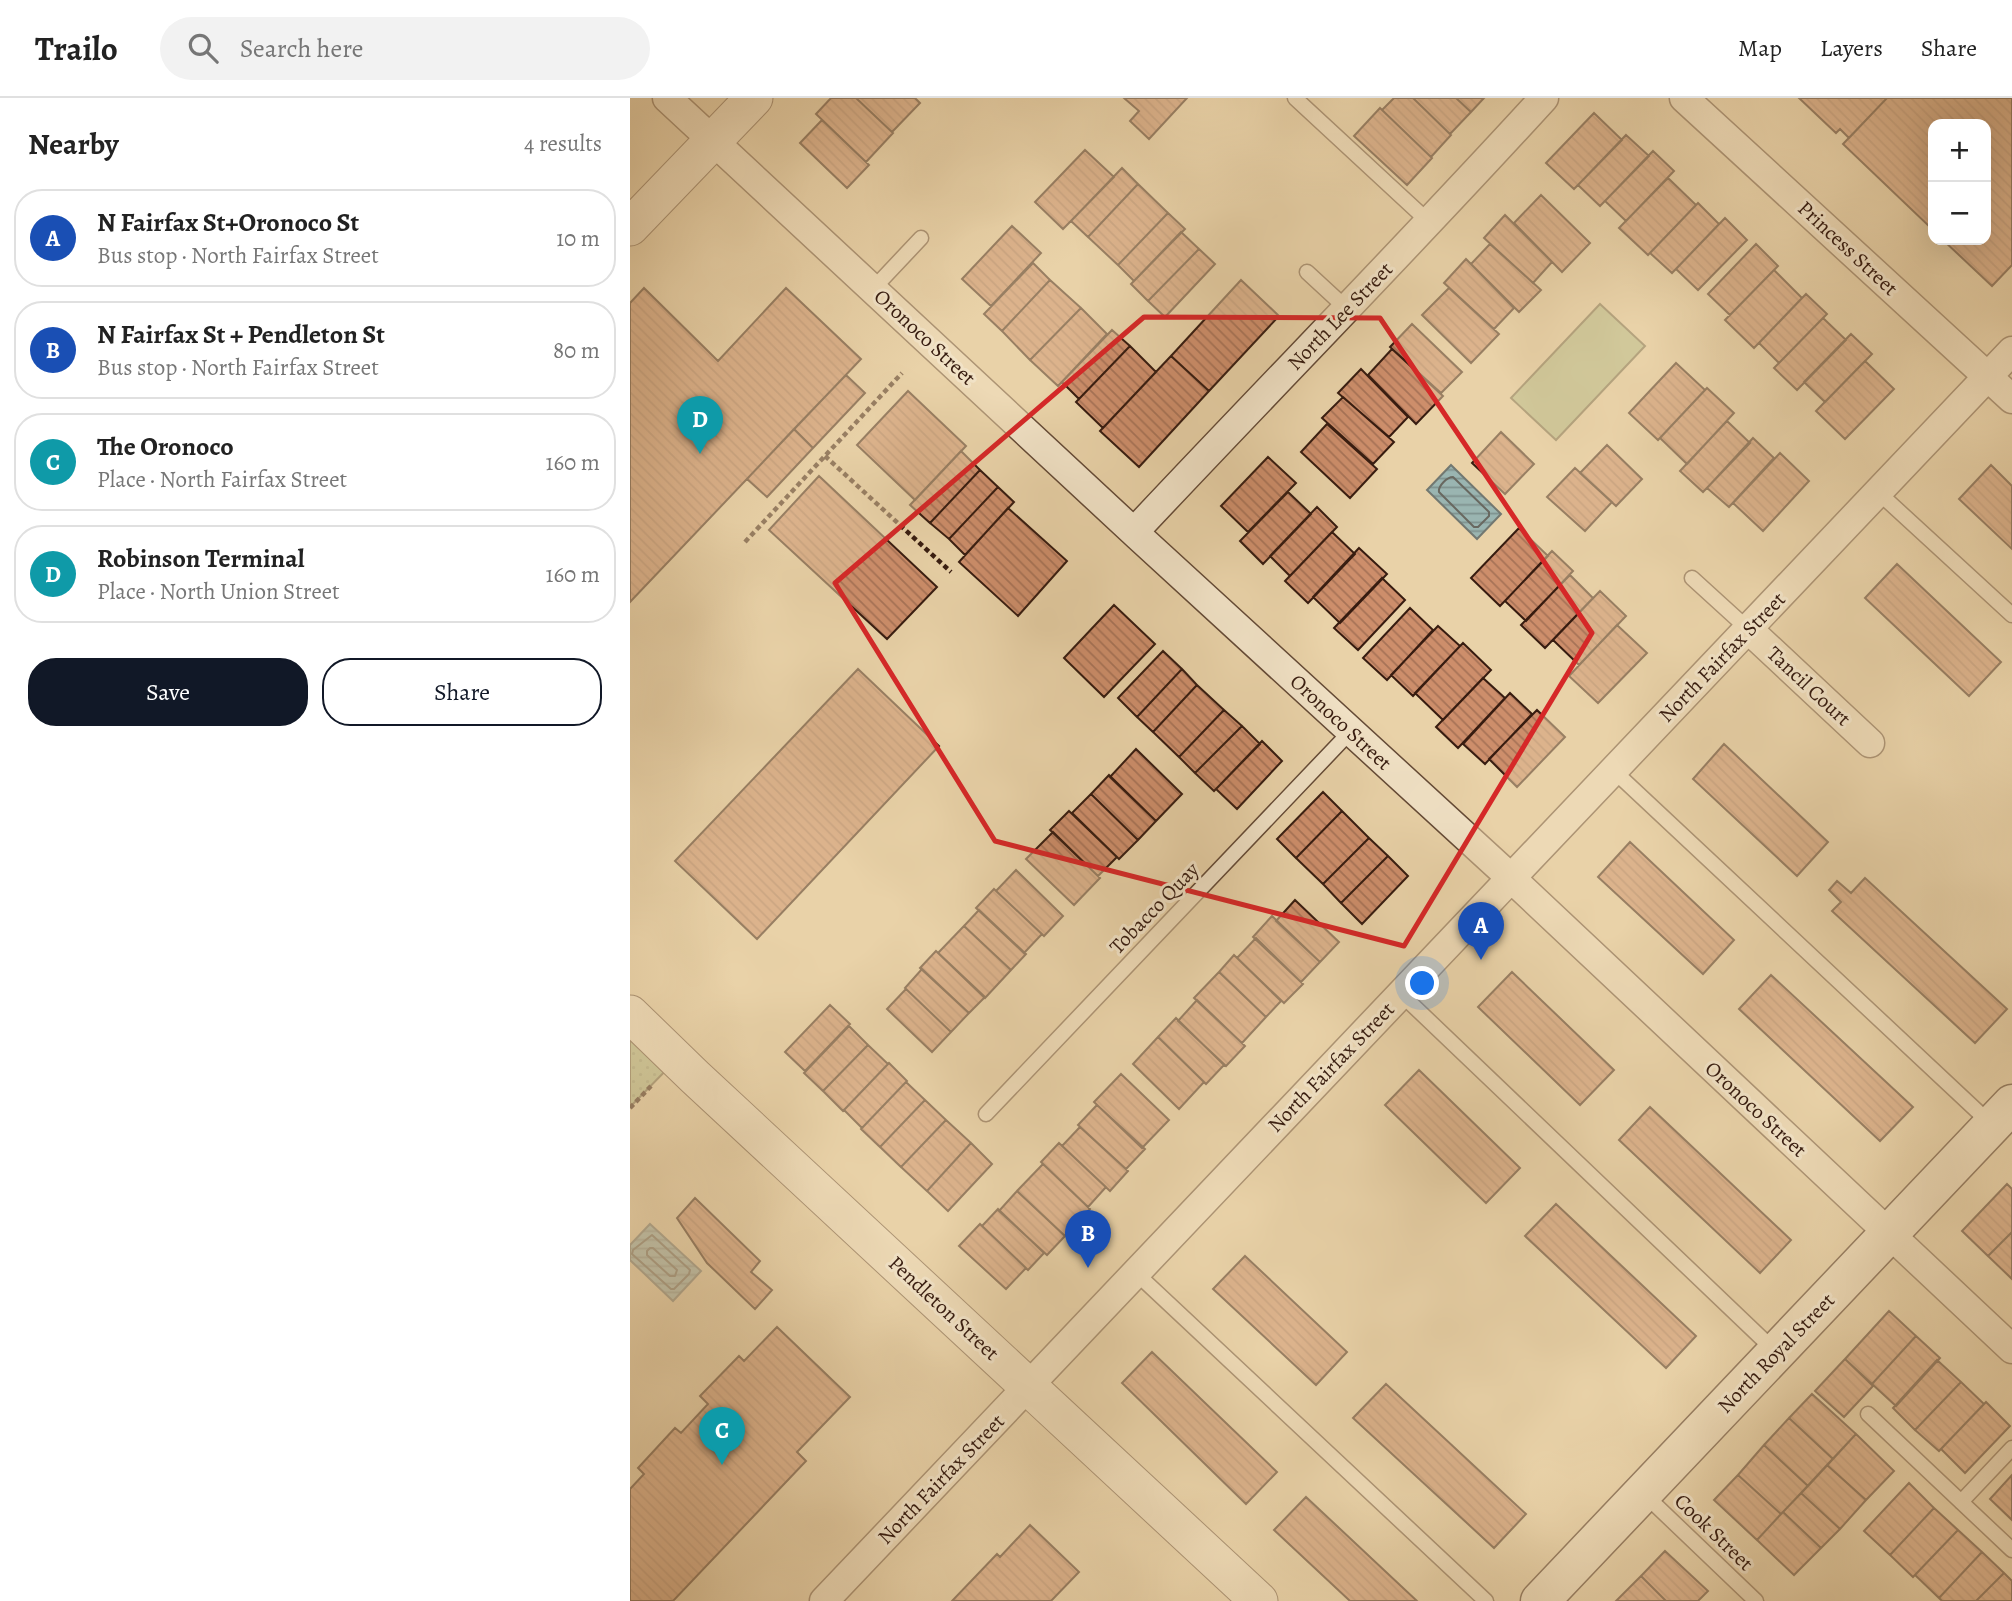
<!DOCTYPE html>
<html lang="en">
<head>
<meta charset="utf-8">
<style>
  body { margin:0; font-family:Alegreya,serif; background:#f2f2f2; color:#222 }
  .controls { position:absolute; right:21px; top:21px; display:grid; overflow:hidden; border-radius:14px; box-shadow:0 7px 28px #0002 }
  .controls button { width:63px; height:63px; display:grid; place-items:center; padding:0; border:0; border-bottom:2px solid #e0e0e0; background:#fff; color:#222; font:35px sans-serif }
  .you { position:absolute; left:793px; top:886px; width:24px; height:24px; margin:-18px; border:5px solid #fff; border-radius:50%; background:#1a73e8; box-shadow:0 0 0 10px #1a73e833 }
  .badge { display:grid; place-items:center; width:46px; height:46px; border-radius:50%; background:#111827; color:#fff; font-size:23px; font-weight:700 }
  .pin { position:absolute; translate:-50% -58px; filter:drop-shadow(0 2px 4px #0008) }
  .pin::after { content:''; position:absolute; top:37px; width:24px; height:21px; background:inherit; clip-path:polygon(0 0,100% 0,50% 100%) }
  .list { margin:0; padding:0; list-style:none }
  h2 { display:flex; justify-content:space-between; align-items:center; height:91px; margin:0; padding:0 28px; font-size:30px }
  h2 small { font-size:23px; font-weight:400; color:#767676 }
  .list li { display:grid; grid-template-columns:46px 1fr auto; gap:21px; align-items:center; box-sizing:border-box; height:98px; margin:0 14px 14px; padding:0 14px; border:2px solid #e0e0e0; border-radius:28px }
  .list b { display:block; font-size:26px; white-space:nowrap }
  .list p { margin:0; font-size:23px; white-space:nowrap; color:#767676 }
  .list em { font-size:23px; font-style:normal; color:#767676 }
  .actions { display:flex; gap:14px; padding:21px 28px }
  .actions a { flex:1; padding:16px 0; border:2px solid #111827; border-radius:28px; text-align:center; font-size:24px; color:#111827 }
  .actions .main { background:#111827; color:#fff }
  .icon { flex:none; width:38px; height:38px; fill:none; stroke:currentColor; stroke-width:2; stroke-linecap:round; stroke-linejoin:round }
  .map { position:relative; flex:none; width:1382px; height:1503px; overflow:hidden }
  header { display:flex; align-items:center; gap:42px; box-sizing:border-box; height:98px; padding:0 35px; background:#fff; border-bottom:2px solid #e0e0e0 }
  header strong { font-size:33px }
  nav { display:flex; gap:38px; margin-inline-start:auto; font-size:24px }
  .search { width:490px; height:63px; background:#f2f2f2; display:flex; align-items:center; gap:18px; box-sizing:border-box; padding:0 24px; border-radius:38px; color:#767676; font-size:26px }
  main { display:flex }
  aside { flex:1; background:#fff }
  .map>svg:first-child { display:block }
  .grass { fill:url(#grass-dots); stroke:#756c4d; stroke-width:2 }
  .pitch { fill:#b3bd8a; stroke:#756c4d; stroke-width:2 }
  .water { fill:url(#water-rules); stroke:#727871; stroke-width:2 }
  .lines { fill:none; stroke-linecap:round; stroke-linejoin:round }
  .shore { stroke:#686860; stroke-width:2 }
  .building { fill:url(#building-back-hatch); stroke:#371c10; stroke-width:2 }
  .service-casing { stroke:#644a36; stroke-width:17 }
  .minor-casing { stroke:#644a36; stroke-width:31 }
  .tertiary-casing { stroke:#644a36; stroke-width:39 }
  .secondary-casing { stroke:#371c10; stroke-width:41 }
  .path { stroke:#371c10; stroke-width:4.5; stroke-dasharray:5 3.5; stroke-linecap:butt }
  .service { stroke:#f1e2c6; stroke-width:14 }
  .minor { stroke:#f1e2c6; stroke-width:28 }
  .tertiary { stroke:#f1e2c6; stroke-width:37 }
  .secondary { stroke:#f1e2c6; stroke-width:38 }
  .marked { fill:none; stroke:#d62828; stroke-width:5; stroke-linejoin:round }
  .labels { text-anchor:middle; dominant-baseline:central; stroke-width:6; stroke-linejoin:round; paint-order:stroke }
  .street-label { font-size:21px; fill:#371c10; stroke:#f1e2c6 }
</style>
</head>
<body>
<header>
<strong>Trailo</strong>
<div class="search"><svg class="icon" aria-label="search" viewBox="0 0 24 24"><circle cx="10" cy="10" r="6"/><path d="M15 15l6 6"/></svg>Search here</div>
<nav><a>Map</a><a>Layers</a><a>Share</a></nav>
</header>
<main>
<aside>
<h2>Nearby<small>4 results</small></h2>
<ul class="list">
<li><span class="badge" style="background:#1a4fb4">A</span><div><b>N Fairfax St+Oronoco St</b><p>Bus stop · North Fairfax Street</p></div><em>10 m</em></li>
<li><span class="badge" style="background:#1a4fb4">B</span><div><b>N Fairfax St + Pendleton St</b><p>Bus stop · North Fairfax Street</p></div><em>80 m</em></li>
<li><span class="badge" style="background:#0f9aa8">C</span><div><b>The Oronoco</b><p>Place · North Fairfax Street</p></div><em>160 m</em></li>
<li><span class="badge" style="background:#0f9aa8">D</span><div><b>Robinson Terminal</b><p>Place · North Union Street</p></div><em>160 m</em></li>
</ul>
<div class="actions"><a class="main">Save</a><a>Share</a></div>
</aside>
<div class="map">
<svg width="1382" height="1503" viewBox="0 0 1382 1503">
  <defs>
    <pattern id="grass-dots" width="8" height="8" patternUnits="userSpaceOnUse" patternTransform="scale(1.75)"><rect width="8" height="8" fill="#b3bd8a"/><path d="M2 2h.1M6 6h.1" fill="none" stroke="#9ba276" stroke-width="1.8" stroke-linecap="round"/></pattern>
    <pattern id="water-rules" width="6" height="5" patternUnits="userSpaceOnUse" patternTransform="scale(1.75)"><rect width="6" height="5" fill="#9ab5b1"/><path d="M0 2.5h6" fill="none" stroke="#7e928f"/></pattern>
    <pattern id="building-back-hatch" width="6" height="6" patternUnits="userSpaceOnUse" patternTransform="scale(1.75)"><rect width="6" height="6" fill="#cd8e6b"/><path d="M-1 5l2 2M0 0l6 6M5-1l2 2" fill="none" stroke="#a77357"/></pattern>
  </defs>
  <rect width="100%" height="100%" fill="#e9d2a8"/>
  <filter id="stains"><feTurbulence type="fractalNoise" baseFrequency=".00286" numOctaves="4"/><feColorMatrix values="0 0 0 0 .2 0 0 0 0 .09 0 0 0 0 .02 0 0 0 .5 -.17"/></filter>
  <radialGradient id="worn" r=".72"><stop offset=".6" stop-color="#630" stop-opacity="0"/><stop offset="1" stop-color="#630" stop-opacity=".3"/></radialGradient>
  <!-- grass -->
  <path class="grass" d="M 0,915 L 47,961 L 0,1009 Z"/>
  <!-- pitch -->
  <path class="pitch" d="M 970,206 L 1015,248 L 926,342 L 881,300 Z"/>
  <!-- water -->
  <path class="water" d="M 821,367 L 871,416 L 847,441 L 797,392 Z
    M 20,1126 L 71,1173 L 43,1203 L 0,1162 L 0,1147 Z"/>
  <g class="lines">
    <!-- shore -->
    <path class="shore" d="M 823,379 L 859,414 L 859,418 L 848,429 L 844,429 L 809,394 C 808,388 817,379 823,379 Z
      M 22,1137 L 60,1172 L 59,1176 L 44,1191 L 41,1191 L 2,1156 L 3,1152 Z
      M 20,1150 L 23,1150 L 47,1172 L 45,1178 L 40,1178 L 17,1157 L 17,1153 Z"/>
  </g>
  <!-- building -->
  <path class="building" d="M 201,0 L 226,0 L 263,35 L 236,64 L 186,16 Z
    M 226,0 L 285,0 L 290,5 L 262,34 Z
    M 494,0 L 557,0 L 519,41 L 500,23 L 509,13 Z
    M 764,0 L 783,0 L 821,37 L 801,59 L 752,12 Z
    M 783,0 L 826,0 L 841,14 L 820,36 Z
    M 826,0 L 854,0 L 841,14 Z
    M 1169,0 L 1257,0 L 1219,40 L 1210,31 L 1206,35 Z
    M 1257,0 L 1382,0 L 1382,167 L 1362,188 L 1313,142 L 1356,142 L 1356,26 L 1303,26 L 1303,132 L 1213,46 Z
    M 750,10 L 802,60 L 777,87 L 724,38 Z
    M 964,15 L 992,42 L 944,91 L 916,65 Z
    M 192,22 L 239,67 L 217,90 L 170,45 Z
    M 996,37 L 1019,58 L 970,108 L 948,87 Z
    M 455,52 L 484,79 L 433,131 L 405,104 Z
    M 1023,53 L 1044,73 L 996,123 L 975,103 Z
    M 492,70 L 508,86 L 458,139 L 441,123 Z
    M 1038,80 L 1066,107 L 1018,157 L 989,130 Z
    M 508,86 L 538,115 L 488,167 L 458,139 Z
    M 911,97 L 960,145 L 932,174 L 884,125 Z
    M 1068,105 L 1089,126 L 1042,175 L 1020,155 Z
    M 538,115 L 555,131 L 504,183 L 488,167 Z
    M 875,117 L 922,164 L 903,185 L 854,140 Z
    M 1095,120 L 1117,142 L 1068,192 L 1046,171 Z
    M 382,128 L 411,155 L 361,208 L 332,181 Z
    M 551,134 L 569,151 L 518,203 L 501,186 Z
    M 860,146 L 911,192 L 889,214 L 841,166 Z
    M 1126,146 L 1148,168 L 1100,217 L 1078,196 Z
    M 569,151 L 585,166 L 535,219 L 518,203 Z
    M 836,161 L 884,210 L 864,231 L 814,185 Z
    M 403,165 L 420,182 L 372,233 L 354,216 Z
    M 1144,172 L 1172,200 L 1124,250 L 1095,222 Z
    M 420,182 L 451,210 L 400,262 L 372,233 Z
    M 611,182 L 649,218 L 579,293 L 541,258 Z
    M 14,190 L 88,263 L 156,190 L 231,261 L 0,504 L 0,205 Z
    M 819,190 L 869,236 L 841,265 L 792,217 Z
    M 1176,196 L 1197,216 L 1149,265 L 1129,245 Z
    M 451,210 L 477,236 L 428,288 L 400,262 Z
    M 1193,220 L 1216,242 L 1167,292 L 1144,270 Z
    M 782,226 L 832,274 L 811,295 L 760,249 Z
    M 482,232 L 500,248 L 449,301 L 432,284 Z
    M 1221,236 L 1242,256 L 1195,304 L 1174,284 Z
    M 500,248 L 526,274 L 473,330 L 446,304 Z
    M 762,251 L 813,298 L 786,326 L 738,277 Z
    M 541,258 L 579,293 L 509,369 L 470,333 Z
    M 1235,263 L 1264,291 L 1215,341 L 1186,313 Z
    M 1046,265 L 1075,292 L 1028,342 L 999,315 Z
    M 731,271 L 778,319 L 759,339 L 708,295 Z
    M 216,277 L 235,295 L 183,350 L 164,331 Z
    M 1077,290 L 1104,315 L 1057,366 L 1030,340 Z
    M 278,293 L 336,348 L 285,402 L 227,347 Z
    M 713,299 L 764,344 L 743,366 L 692,320 Z
    M 1097,323 L 1120,345 L 1073,394 L 1050,373 Z
    M 697,326 L 747,371 L 720,400 L 671,354 Z
    M 164,331 L 183,350 L 137,399 L 117,381 Z
    M 871,334 L 904,366 L 875,396 L 842,365 Z
    M 1123,340 L 1144,360 L 1099,409 L 1077,390 Z
    M 977,347 L 1012,381 L 986,408 L 950,375 Z
    M 331,353 L 350,372 L 300,425 L 280,407 Z
    M 1150,355 L 1179,383 L 1133,433 L 1103,405 Z
    M 638,359 L 666,385 L 618,434 L 591,408 Z
    M 1361,367 L 1382,388 L 1382,451 L 1329,401 Z
    M 945,370 L 982,404 L 955,433 L 917,399 Z
    M 350,372 L 368,389 L 319,441 L 300,425 Z
    M 189,378 L 307,489 L 257,541 L 139,432 Z
    M 368,389 L 384,404 L 335,457 L 319,441 Z
    M 658,394 L 681,416 L 633,466 L 610,443 Z
    M 687,409 L 707,429 L 660,478 L 640,458 Z
    M 378,410 L 437,463 L 388,518 L 329,464 Z
    M 889,430 L 918,458 L 870,508 L 841,480 Z
    M 702,434 L 725,456 L 678,505 L 655,483 Z
    M 729,450 L 757,476 L 710,525 L 683,499 Z
    M 922,453 L 943,473 L 896,523 L 875,503 Z
    M 1267,466 L 1371,564 L 1339,598 L 1235,500 Z
    M 940,477 L 963,500 L 915,550 L 891,527 Z
    M 752,480 L 775,502 L 728,552 L 704,530 Z
    M 970,493 L 996,518 L 949,567 L 923,542 Z
    M 484,507 L 525,546 L 474,599 L 434,560 Z
    M 780,510 L 803,532 L 757,582 L 733,560 Z
    M 987,527 L 1017,555 L 968,605 L 939,578 Z
    M 808,528 L 830,548 L 783,598 L 761,577 Z
    M 833,545 L 861,572 L 813,622 L 785,595 Z
    M 533,553 L 552,571 L 507,619 L 488,600 Z
    M 228,571 L 309,648 L 127,841 L 45,763 Z
    M 552,571 L 567,587 L 523,634 L 507,619 Z
    M 853,580 L 875,600 L 828,650 L 806,629 Z
    M 567,587 L 594,612 L 549,659 L 523,634 Z
    M 880,595 L 902,616 L 855,666 L 833,646 Z
    M 594,612 L 612,628 L 565,675 L 549,659 Z
    M 907,612 L 935,639 L 887,689 L 859,661 Z
    M 612,628 L 630,646 L 584,693 L 565,675 Z
    M 632,643 L 652,663 L 607,711 L 586,691 Z
    M 1094,646 L 1198,744 L 1167,778 L 1063,681 Z
    M 506,651 L 552,696 L 526,723 L 480,679 Z
    M 479,677 L 526,723 L 508,742 L 461,696 Z
    M 693,694 L 712,713 L 666,760 L 647,741 Z
    M 461,696 L 508,742 L 489,761 L 442,715 Z
    M 439,713 L 487,759 L 468,778 L 420,732 Z
    M 712,713 L 739,740 L 693,786 L 666,760 Z
    M 423,734 L 470,780 L 444,807 L 396,761 Z
    M 739,740 L 758,758 L 711,805 L 693,786 Z
    M 1000,744 L 1104,842 L 1073,876 L 968,779 Z
    M 758,758 L 778,778 L 732,826 L 711,805 Z
    M 386,772 L 433,818 L 414,838 L 366,793 Z
    M 1235,780 L 1377,911 L 1345,945 L 1202,813 L 1211,804 L 1199,792 L 1207,783 L 1221,795 Z
    M 364,791 L 412,836 L 394,855 L 346,810 Z
    M 665,802 L 709,844 L 690,864 L 646,823 Z
    M 349,812 L 396,856 L 381,872 L 334,828 Z
    M 642,818 L 690,864 L 671,884 L 623,839 Z
    M 334,828 L 381,872 L 355,900 L 308,855 Z
    M 626,840 L 673,886 L 654,905 L 607,860 Z
    M 306,853 L 355,899 L 339,915 L 290,870 Z
    M 604,857 L 651,903 L 636,919 L 589,874 Z
    M 292,871 L 339,915 L 321,934 L 275,890 Z
    M 589,874 L 636,919 L 612,945 L 564,900 Z
    M 882,874 L 984,972 L 950,1007 L 848,909 Z
    M 1141,877 L 1283,1009 L 1250,1043 L 1109,911 Z
    M 276,891 L 321,934 L 302,954 L 257,911 Z
    M 567,902 L 615,948 L 596,968 L 548,923 Z
    M 200,907 L 220,926 L 175,973 L 155,954 Z
    M 546,920 L 594,967 L 576,986 L 528,939 Z
    M 219,928 L 238,947 L 193,993 L 174,975 Z
    M 528,939 L 574,984 L 549,1011 L 503,966 Z
    M 238,947 L 258,966 L 213,1013 L 193,993 Z
    M 259,965 L 277,983 L 232,1030 L 214,1012 Z
    M 789,972 L 890,1070 L 856,1105 L 755,1007 Z
    M 491,976 L 539,1022 L 512,1050 L 464,1004 Z
    M 276,984 L 295,1002 L 250,1049 L 231,1031 Z
    M 295,1002 L 316,1022 L 271,1069 L 250,1049 Z
    M 467,1007 L 515,1051 L 496,1071 L 448,1027 Z
    M 1020,1009 L 1161,1142 L 1130,1175 L 989,1042 Z
    M 316,1022 L 341,1045 L 297,1093 L 271,1069 Z
    M 450,1029 L 498,1073 L 480,1093 L 432,1048 Z
    M 341,1045 L 362,1066 L 318,1113 L 297,1093 Z
    M 429,1045 L 476,1089 L 458,1109 L 411,1064 Z
    M 413,1066 L 460,1111 L 435,1138 L 387,1093 Z
    M 1377,1086 L 1382,1091 L 1382,1134 L 1358,1158 L 1332,1133 Z
    M 387,1093 L 435,1138 L 417,1157 L 369,1113 Z
    M 65,1100 L 130,1163 L 121,1174 L 142,1192 L 125,1211 L 77,1165 L 47,1120 Z
    M 926,1106 L 1066,1238 L 1036,1270 L 895,1138 Z
    M 368,1111 L 414,1155 L 398,1172 L 352,1128 Z
    M 350,1126 L 396,1170 L 376,1191 L 329,1148 Z
    M 1382,1134 L 1382,1181 L 1358,1158 Z
    M 615,1158 L 717,1254 L 686,1287 L 583,1191 Z
    M 1259,1213 L 1286,1238 L 1242,1286 L 1215,1261 Z
    M 147,1229 L 220,1299 L 167,1354 L 176,1363 L 43,1503 L 0,1503 L 0,1391 L 14,1376 L 8,1370 L 45,1330 L 51,1335 L 78,1306 L 70,1298 L 109,1258 L 114,1263 Z
    M 1286,1238 L 1310,1260 L 1266,1308 L 1242,1286 Z
    M 522,1254 L 647,1374 L 616,1406 L 492,1285 Z
    M 1215,1261 L 1243,1288 L 1214,1319 L 1185,1293 Z
    M 1307,1262 L 1331,1284 L 1285,1332 L 1263,1310 Z
    M 1331,1284 L 1354,1306 L 1309,1353 L 1285,1332 Z
    M 756,1286 L 896,1416 L 864,1450 L 723,1320 Z
    M 1182,1296 L 1226,1336 L 1203,1361 L 1159,1320 Z
    M 1356,1304 L 1380,1328 L 1335,1375 L 1311,1351 Z
    M 1159,1320 L 1203,1361 L 1178,1388 L 1134,1347 Z
    M 1226,1336 L 1264,1373 L 1236,1402 L 1197,1367 Z
    M 1134,1347 L 1178,1388 L 1151,1416 L 1108,1377 Z
    M 1197,1367 L 1236,1402 L 1210,1431 L 1171,1395 Z
    M 1108,1377 L 1151,1416 L 1127,1442 L 1084,1402 Z
    M 1382,1377 L 1382,1422 L 1360,1401 Z
    M 1279,1385 L 1304,1410 L 1260,1457 L 1234,1433 Z
    M 1171,1395 L 1210,1431 L 1191,1450 L 1153,1414 Z
    M 676,1399 L 787,1503 L 720,1503 L 644,1432 Z
    M 1304,1410 L 1328,1432 L 1283,1479 L 1260,1457 Z
    M 1153,1414 L 1191,1450 L 1164,1477 L 1127,1442 Z
    M 400,1427 L 449,1474 L 421,1503 L 322,1503 L 367,1456 L 370,1459 Z
    M 1328,1432 L 1352,1454 L 1309,1500 L 1285,1477 Z
    M 1035,1453 L 1078,1493 L 1068,1503 L 1036,1503 L 1011,1478 Z
    M 1352,1454 L 1374,1475 L 1346,1503 L 1312,1503 L 1309,1500 Z
    M 1374,1475 L 1382,1483 L 1382,1503 L 1346,1503 Z
    M 1011,1478 L 1036,1503 L 986,1503 Z"/>
  <g class="lines">
    <!-- service casing -->
    <g class="service-casing">
      <path id="service" d="M 665,0 L 800,125
        M 677,174 L 716,210
        M 243,191 L 291,140
        M 1248,394 L 1382,517
        M 1062,480 L 1118,531
        M 984,673 L 1361,1026
        M 771,896 L 1145,1253
        M 356,1016 L 721,633
        M 506,1175 L 856,1503
        M 1238,1316 L 1382,1452
        M 1013,1395 L 1126,1503
        M 1331,1404 L 1382,1350"/>
    </g>
    <!-- minor casing -->
    <g class="minor-casing">
      <path id="minor" d="M 37,0 L 508,438 L 881,780 L 1382,1251
        M 1054,0 L 1382,301
        M 504,434 C 640,289 780,147 914,0
        M 1118,531 L 1240,645
        M 194,1503 L 1382,253"/>
    </g>
    <!-- tertiary casing -->
    <g class="tertiary-casing">
      <path id="tertiary" d="M 0,129 L 124,0
        M 0,916 L 65,979 L 629,1503"/>
    </g>
    <!-- secondary casing -->
    <g class="secondary-casing">
      <path id="secondary" d="M 910,1503 L 1382,1006"/>
    </g>
    <!-- path -->
    <path class="path" d="M 195,358 L 321,474
      M 115,444 L 272,275
      M 0,1010 L 21,988"/>
    <!-- service -->
    <use href="#service" class="service"/>
    <!-- minor -->
    <use href="#minor" class="minor"/>
    <!-- tertiary -->
    <use href="#tertiary" class="tertiary"/>
    <!-- secondary -->
    <use href="#secondary" class="secondary"/>
  </g>
  <!-- marked area -->
  <path d="M0 0H1382V1503H0ZM 514,219 L 750,220 L 962,535 L 774,848 L 365,743 L 205,485 Z" fill="#e9d2a8" fill-opacity=".55" fill-rule="evenodd"/>
  <path class="marked" d="M 514,219 L 750,220 L 962,535 L 774,848 L 365,743 L 205,485 Z"/>
  <g class="labels">
    <!-- street labels -->
    <g class="street-label">
      <text transform="translate(1218 150) rotate(43)">Princess Street</text>
      <text transform="translate(710 218) rotate(-46)">North Lee Street</text>
      <text transform="translate(295 239) rotate(43)">Oronoco Street</text>
      <text transform="translate(1092 559) rotate(-46)">North Fairfax Street</text>
      <text transform="translate(1179 588) rotate(43)">Tancil Court</text>
      <text transform="translate(711 624) rotate(43)">Oronoco Street</text>
      <text transform="translate(524 810) rotate(-46)">Tobacco Quay</text>
      <text transform="translate(701 969) rotate(-46)">North Fairfax Street</text>
      <text transform="translate(1126 1011) rotate(43)">Oronoco Street</text>
      <text transform="translate(314 1210) rotate(43)">Pendleton Street</text>
      <text transform="translate(1146 1255) rotate(-46)">North Royal Street</text>
      <text transform="translate(311 1381) rotate(-46)">North Fairfax Street</text>
      <text transform="translate(1084 1434) rotate(44)">Cook Street</text>
    </g>
  </g>
  <rect width="100%" height="100%" filter="url(#stains)"/>
  <rect width="100%" height="100%" fill="url(#worn)"/>
</svg>
<div class="controls">
<button>+</button>
<button>−</button>
</div>
<div class="you"></div>
<div class="pin badge" style="left:851px;top:862px;background:#1a4fb4">A</div>
<div class="pin badge" style="left:458px;top:1170px;background:#1a4fb4">B</div>
<div class="pin badge" style="left:92px;top:1367px;background:#0f9aa8">C</div>
<div class="pin badge" style="left:70px;top:356px;background:#0f9aa8">D</div>
</div>
</main>
</body>
</html>
